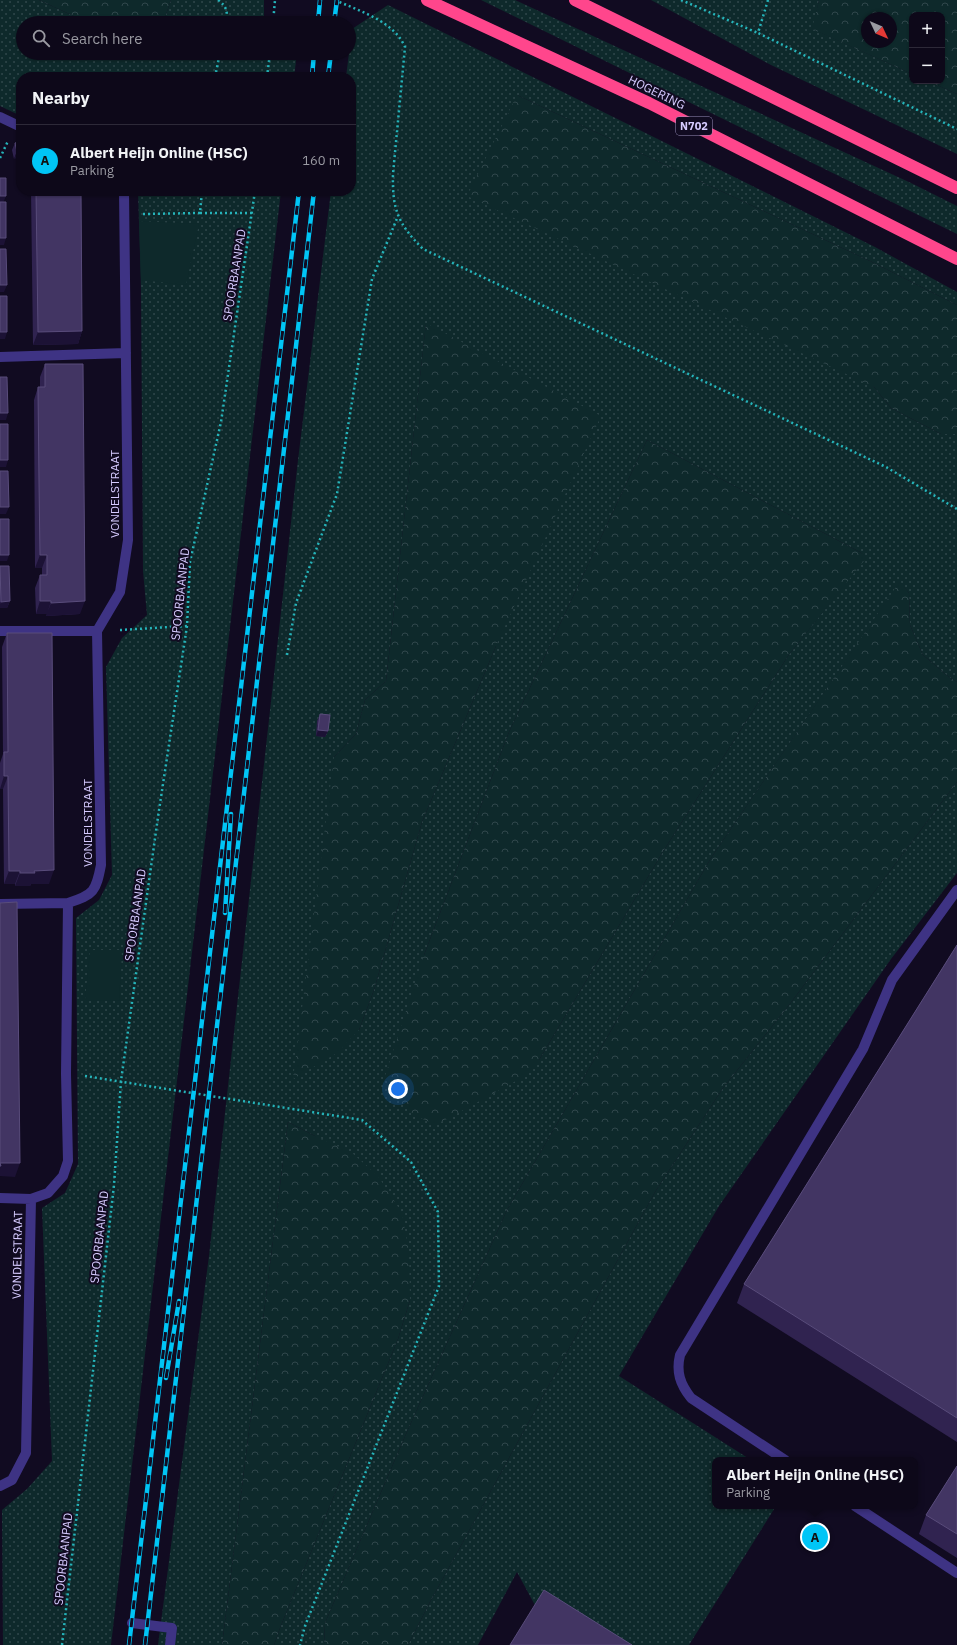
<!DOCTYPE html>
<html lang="en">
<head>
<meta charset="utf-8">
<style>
  body { margin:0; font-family:"IBM Plex Sans",sans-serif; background:#161122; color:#f1f3f6 }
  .controls { position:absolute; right:12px; top:12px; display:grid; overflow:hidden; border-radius:8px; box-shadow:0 1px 3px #0004 }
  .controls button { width:36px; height:36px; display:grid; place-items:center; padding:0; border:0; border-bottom:1px solid #2d2938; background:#0d0819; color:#f1f3f6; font:20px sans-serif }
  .compass { position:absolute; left:861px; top:12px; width:36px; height:36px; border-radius:50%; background:#0d0819; box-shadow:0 1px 3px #0004; rotate:134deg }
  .you { position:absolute; left:398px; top:1089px; width:14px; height:14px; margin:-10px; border:3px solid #fff; border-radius:50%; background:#1a73e8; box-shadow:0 0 0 6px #1a73e833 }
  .badge { display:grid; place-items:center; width:26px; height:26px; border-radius:50%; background:#00c5f6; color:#111; font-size:13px; font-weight:700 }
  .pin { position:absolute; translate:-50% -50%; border:2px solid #fff; box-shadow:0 1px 4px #0006 }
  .popup { position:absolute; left:712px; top:1457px; width:206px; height:52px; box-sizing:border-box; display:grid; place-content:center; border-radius:8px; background:#0d0819; filter:drop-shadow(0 1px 3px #0005); font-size:13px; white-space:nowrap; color:#9a9aa2 }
  .popup b { font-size:15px; color:#f1f3f6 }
  .popup::after { content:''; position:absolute; left:50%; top:100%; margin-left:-8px; border:8px solid transparent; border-top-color:#0d0819 }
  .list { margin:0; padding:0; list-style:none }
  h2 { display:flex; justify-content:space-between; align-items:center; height:52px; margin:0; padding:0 16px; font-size:17px }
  h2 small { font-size:13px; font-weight:400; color:#9a9aa2 }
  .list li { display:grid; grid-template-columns:26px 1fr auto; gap:12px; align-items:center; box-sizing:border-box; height:72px; padding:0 16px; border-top:1px solid #2d2938 }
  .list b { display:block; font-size:15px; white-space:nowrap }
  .list p { margin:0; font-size:13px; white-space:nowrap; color:#9a9aa2 }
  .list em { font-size:13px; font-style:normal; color:#9a9aa2 }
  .icon { flex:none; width:22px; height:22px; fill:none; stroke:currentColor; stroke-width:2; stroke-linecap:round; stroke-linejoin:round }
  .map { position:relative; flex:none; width:957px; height:1645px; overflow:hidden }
  .search { position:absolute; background:#0d0819; box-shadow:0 1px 3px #0004; left:16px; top:16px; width:340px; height:44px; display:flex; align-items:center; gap:10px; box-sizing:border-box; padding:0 14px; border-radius:22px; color:#9a9aa2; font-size:15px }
  .panel { position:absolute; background:#0d0819; box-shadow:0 1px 3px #0004; left:16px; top:72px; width:340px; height:124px; border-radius:16px }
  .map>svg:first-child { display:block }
  .grass { fill:url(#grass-dots); fill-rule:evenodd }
  .forest { fill:url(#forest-crowns); fill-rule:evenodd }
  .park { fill:#0e292b }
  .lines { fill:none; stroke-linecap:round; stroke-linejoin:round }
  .path { stroke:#25b4ba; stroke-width:2.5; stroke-dasharray:2 3; stroke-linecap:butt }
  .lane { stroke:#3e3384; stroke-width:10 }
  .street { stroke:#3e3384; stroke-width:10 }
  .highway { stroke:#ff468c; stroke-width:12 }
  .rail-casing { stroke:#00c5f6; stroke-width:4.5 }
  .rail { stroke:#110b21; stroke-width:3; stroke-dasharray:9; stroke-linecap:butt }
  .wall { fill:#302350 }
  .shaded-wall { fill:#1c1235 }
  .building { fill:#423563; stroke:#594c7b }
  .labels { text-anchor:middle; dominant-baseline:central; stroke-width:4; stroke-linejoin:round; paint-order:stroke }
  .shield { fill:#110b21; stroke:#9b91bc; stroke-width:1 }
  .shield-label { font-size:11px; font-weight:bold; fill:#d6cbff }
  .street-label { font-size:12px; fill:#d6cbff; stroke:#110b21 }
</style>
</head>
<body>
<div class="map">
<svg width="957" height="1645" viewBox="0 0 957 1645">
  <defs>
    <pattern id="grass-dots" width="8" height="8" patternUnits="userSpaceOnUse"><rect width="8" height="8" fill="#0e292b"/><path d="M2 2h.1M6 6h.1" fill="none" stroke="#30474b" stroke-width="1.8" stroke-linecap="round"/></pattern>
    <pattern id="forest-crowns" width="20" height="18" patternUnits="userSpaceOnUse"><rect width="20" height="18" fill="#0e292b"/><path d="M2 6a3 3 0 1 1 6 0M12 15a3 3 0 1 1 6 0" fill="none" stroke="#30474b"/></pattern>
  </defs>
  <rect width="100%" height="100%" fill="#110b21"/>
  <!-- grass -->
  <path class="grass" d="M 0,0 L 39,0 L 89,23 L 23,23 L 23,53 L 263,53 L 264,56 L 278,57 L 279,53 L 297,53 L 294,77 L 21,77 L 21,116 L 0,106 Z
    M 171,0 L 264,0 L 264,23 L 163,23 Z
    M 481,0 L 515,0 L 911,183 L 957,206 L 957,234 Z
    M 651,0 L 819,0 L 813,29 L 912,74 L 912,81 L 928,81 L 957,94 L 957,154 L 771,65 Z
    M 388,5 L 875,247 L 957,292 L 957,305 L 872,262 L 517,95 L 874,387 L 891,408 L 941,434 L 957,434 L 957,682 L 949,677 L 923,655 L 910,625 L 909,593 L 900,582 L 711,858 L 507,1210 L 406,1434 L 325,1623 L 324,1645 L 274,1645 L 280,1628 L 398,1339 L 410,1300 L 315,1136 L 288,1122 L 222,1645 L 158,1645 L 209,1256 L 298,460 L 331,191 L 351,191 L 351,77 L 346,77 L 352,29 ZM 426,324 L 496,646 L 422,822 L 374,990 L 359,1030 L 334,757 L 356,734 L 365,700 L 386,681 ZM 647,440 L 860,552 L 866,557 L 788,656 L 664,850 L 539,1060 L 424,955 L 509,732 Z
    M 138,191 L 281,191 L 111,1645 L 3,1645 L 2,1510 L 27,1489 L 52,1461 L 42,1208 L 65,1193 L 78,1164 L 76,918 L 99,900 L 112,875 L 106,667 L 122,638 L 147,615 L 143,571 L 141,287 Z
    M 957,782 L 957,873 L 891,959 L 719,1206 L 619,1376 L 751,1460 L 715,1460 L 715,1506 L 776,1506 L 689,1645 L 594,1645 L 537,1609 L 517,1572 L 478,1645 L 408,1645 L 430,1602 L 655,1192 L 723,1088 L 789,1005 Z"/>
  <!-- forest -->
  <path class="forest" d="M 39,0 L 171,0 L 163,23 L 89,23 Z
    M 819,0 L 957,0 L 957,94 L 928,81 L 942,81 L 942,15 L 912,15 L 912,74 L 812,29 ZM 867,18 L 891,18 L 891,42 L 867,42 Z
    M 517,95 L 872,262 L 957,305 L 957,434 L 941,434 L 891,408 L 874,387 L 467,196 Z
    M 426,323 L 601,416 L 496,646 L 422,822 L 374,990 L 359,1030 L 337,1053 L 293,1079 L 334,757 L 356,734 L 365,700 L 386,681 Z
    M 647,440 L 860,552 L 867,557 L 788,656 L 664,850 L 539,1060 L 523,1077 L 436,1125 L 414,1115 L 396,1098 L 385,1076 L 424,955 L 509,732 Z
    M 900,581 L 909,593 L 910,625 L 923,655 L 949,677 L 957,682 L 957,782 L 789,1005 L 723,1088 L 655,1192 L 430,1602 L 408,1645 L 324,1645 L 325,1623 L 406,1434 L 507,1210 L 711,858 Z
    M 288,1122 L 315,1136 L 351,1152 L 378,1176 L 402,1213 L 409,1252 L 410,1300 L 398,1339 L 280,1628 L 274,1645 L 222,1645 Z"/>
  <!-- park -->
  <path class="park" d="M 139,221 L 199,224 L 186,285 L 141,280 Z
    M 90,950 L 122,950 L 119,1001 L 85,1000 Z"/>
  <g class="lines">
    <!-- path -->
    <path class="path" d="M 218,0 C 227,6 228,13 226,23
      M 335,0 C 359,11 394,21 405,47 L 393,174 C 392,209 398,224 423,249 L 886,467 L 957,509
      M 681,0 L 758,33
      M 768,0 L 758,33 L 957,129
      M 273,23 L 275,0
      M 215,77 L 220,53
      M 267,77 L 270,53
      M 0,158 L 8,141
      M 200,213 L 253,213
      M 143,214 L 200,213 L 202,191
      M 120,630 L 187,626
      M 287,655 L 296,603 L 337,494 L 372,279 L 398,216
      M 85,1076 L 362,1120 L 411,1162 L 438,1212 L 439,1286 L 305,1626 L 300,1645
      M 62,1645 L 114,1185 L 121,1081 L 158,817 L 187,626 L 190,562 L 221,422 L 255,191"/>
    <!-- lane -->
    <path class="lane" d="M 785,1460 L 691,1398 C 680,1384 676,1372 680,1355 L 863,1049 L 892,980 L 957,890
      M 855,1506 L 957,1573
      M 132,1623 L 172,1628 L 170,1645"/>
    <!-- street -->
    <path class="street" d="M 0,117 L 21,127
      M 0,357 L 126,353
      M 0,631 L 97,631
      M 0,904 L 68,903
      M 0,1198 L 31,1199 L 48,1193 L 63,1176 L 68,1161 L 66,1074 L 68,903 C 94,895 96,891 101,865 L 97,631 L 120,592 L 128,540 L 124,191
      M 0,1486 L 12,1480 L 26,1453 L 31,1199"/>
    <!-- highway -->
    <path class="highway" d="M 427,0 L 649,103 L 957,259
      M 575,0 L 957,188"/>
    <!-- rail casing -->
    <g class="rail-casing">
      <path id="rail" d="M 318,23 L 320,0
        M 334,23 L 337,0
        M 312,77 L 314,53
        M 328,77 L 331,53
        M 225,913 L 231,814
        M 166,1378 L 179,1301
        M 129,1645 L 299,191
        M 145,1645 L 314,191"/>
    </g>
    <!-- rail -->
    <use href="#rail" class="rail"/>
  </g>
  <!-- wall -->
  <path class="wall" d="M 21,141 L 14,159 L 12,150 L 15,143 Z
    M 31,191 L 81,191 L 82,331 L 78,344 L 33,345 Z
    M 45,364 L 80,614 L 46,616 L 47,614 L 36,614 L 35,588 L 40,575 L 42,575 L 42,568 L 35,568 L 34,400 L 38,387 L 40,387 L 40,377 Z
    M 0,566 L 10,601 L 7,608 L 0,608 Z
    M 7,633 L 49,884 L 31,884 L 30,886 L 15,886 L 15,884 L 4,884 L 3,789 L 0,789 L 0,763 L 3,754 L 2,647 Z
    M 320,714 L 328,731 L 325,737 L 316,736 L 317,721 Z
    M 957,945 L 957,1442 L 737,1303 L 744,1284 Z
    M 957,1466 L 957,1558 L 919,1534 L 926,1515 Z"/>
  <!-- shaded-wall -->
  <path class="shaded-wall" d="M 21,151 L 21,157 L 14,159 L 17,152 Z
    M 0,196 L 6,196 L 3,203 L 0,203 Z
    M 0,238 L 6,238 L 4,245 L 0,245 Z
    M 0,285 L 7,285 L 4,292 L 0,292 Z
    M 82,331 L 78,344 L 33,345 L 38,332 Z
    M 0,332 L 7,332 L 5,339 L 0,339 Z
    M 0,413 L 8,413 L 6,420 L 0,420 Z
    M 0,460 L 8,460 L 6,467 L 0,467 Z
    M 0,507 L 9,507 L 6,514 L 0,514 Z
    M 0,555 L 9,555 L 7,561 L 0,561 Z
    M 40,555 L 47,555 L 42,568 L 35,568 Z
    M 10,601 L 7,608 L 0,608 L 0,604 L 1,602 Z
    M 40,601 L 51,601 L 47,614 L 36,614 Z
    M 85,601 L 80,614 L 46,616 L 51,603 Z
    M 318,730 L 328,731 L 325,737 L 316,736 Z
    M 4,776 L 8,776 L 3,789 L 0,789 Z
    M 54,870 L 49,884 L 31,884 L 30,886 L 15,886 L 20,873 L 34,871 Z
    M 9,871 L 20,871 L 15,884 L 4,884 Z
    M 0,1163 L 20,1163 L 15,1177 L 0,1176 Z"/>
  <!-- building -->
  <path class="building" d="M 21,141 L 21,151 L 17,152 L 15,143 Z
    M 0,178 L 6,178 L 6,196 L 0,196 Z
    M 36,191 L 81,191 L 82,331 L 38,332 Z
    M 0,202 L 6,202 L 6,238 L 0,238 Z
    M 0,249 L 6,249 L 7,285 L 0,285 Z
    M 0,296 L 7,296 L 7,332 L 0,332 Z
    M 45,364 L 83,364 L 85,601 L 51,603 L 51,601 L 40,601 L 40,575 L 47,575 L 47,555 L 40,555 L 39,482 L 38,389 L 38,387 L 45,387 Z
    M 0,377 L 7,377 L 8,413 L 0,413 Z
    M 0,424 L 8,424 L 8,460 L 0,460 Z
    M 0,471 L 8,471 L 9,507 L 0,507 Z
    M 0,519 L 9,519 L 9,555 L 0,555 Z
    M 0,566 L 9,566 L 10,601 L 1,602 Z
    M 7,633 L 52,633 L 54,870 L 34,871 L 35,873 L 20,873 L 20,871 L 9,871 L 8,776 L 4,776 L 4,752 L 8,752 Z
    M 320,714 L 330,715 L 328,731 L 318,730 Z
    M 17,902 L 20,1163 L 0,1163 L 1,1166 L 0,1166 L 0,903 Z
    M 957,945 L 957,1418 L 744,1284 Z
    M 957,1466 L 957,1534 L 926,1515 Z
    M 544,1590 L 632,1645 L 510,1645 Z"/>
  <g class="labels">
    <!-- shield labels -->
    <rect class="shield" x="676" y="117" width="36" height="18" rx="3"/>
    <g class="shield-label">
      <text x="694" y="126">N702</text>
    </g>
    <!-- street labels -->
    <g class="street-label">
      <text transform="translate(657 92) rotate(26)">HOGERING</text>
      <text transform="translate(234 275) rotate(-81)">SPOORBAANPAD</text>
      <text transform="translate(114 494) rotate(-90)">VONDELSTRAAT</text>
      <text transform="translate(180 594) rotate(-84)">SPOORBAANPAD</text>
      <text transform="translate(87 823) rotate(-90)">VONDELSTRAAT</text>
      <text transform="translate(135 915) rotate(-82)">SPOORBAANPAD</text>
      <text transform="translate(99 1237) rotate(-84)">SPOORBAANPAD</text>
      <text transform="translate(17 1255) rotate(-89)">VONDELSTRAAT</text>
      <text transform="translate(63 1559) rotate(-84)">SPOORBAANPAD</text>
    </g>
  </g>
</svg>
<div class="controls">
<button>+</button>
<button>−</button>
</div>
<svg class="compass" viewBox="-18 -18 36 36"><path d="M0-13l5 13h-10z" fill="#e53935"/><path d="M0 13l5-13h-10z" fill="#9a9aa2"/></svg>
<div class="you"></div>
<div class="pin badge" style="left:815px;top:1537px">A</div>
<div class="popup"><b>Albert Heijn Online (HSC)</b>Parking</div>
<div class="search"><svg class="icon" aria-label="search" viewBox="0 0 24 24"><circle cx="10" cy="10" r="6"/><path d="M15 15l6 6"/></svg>Search here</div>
<section class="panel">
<h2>Nearby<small></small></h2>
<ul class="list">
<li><span class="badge">A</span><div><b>Albert Heijn Online (HSC)</b><p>Parking</p></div><em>160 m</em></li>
</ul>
</section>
</div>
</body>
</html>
